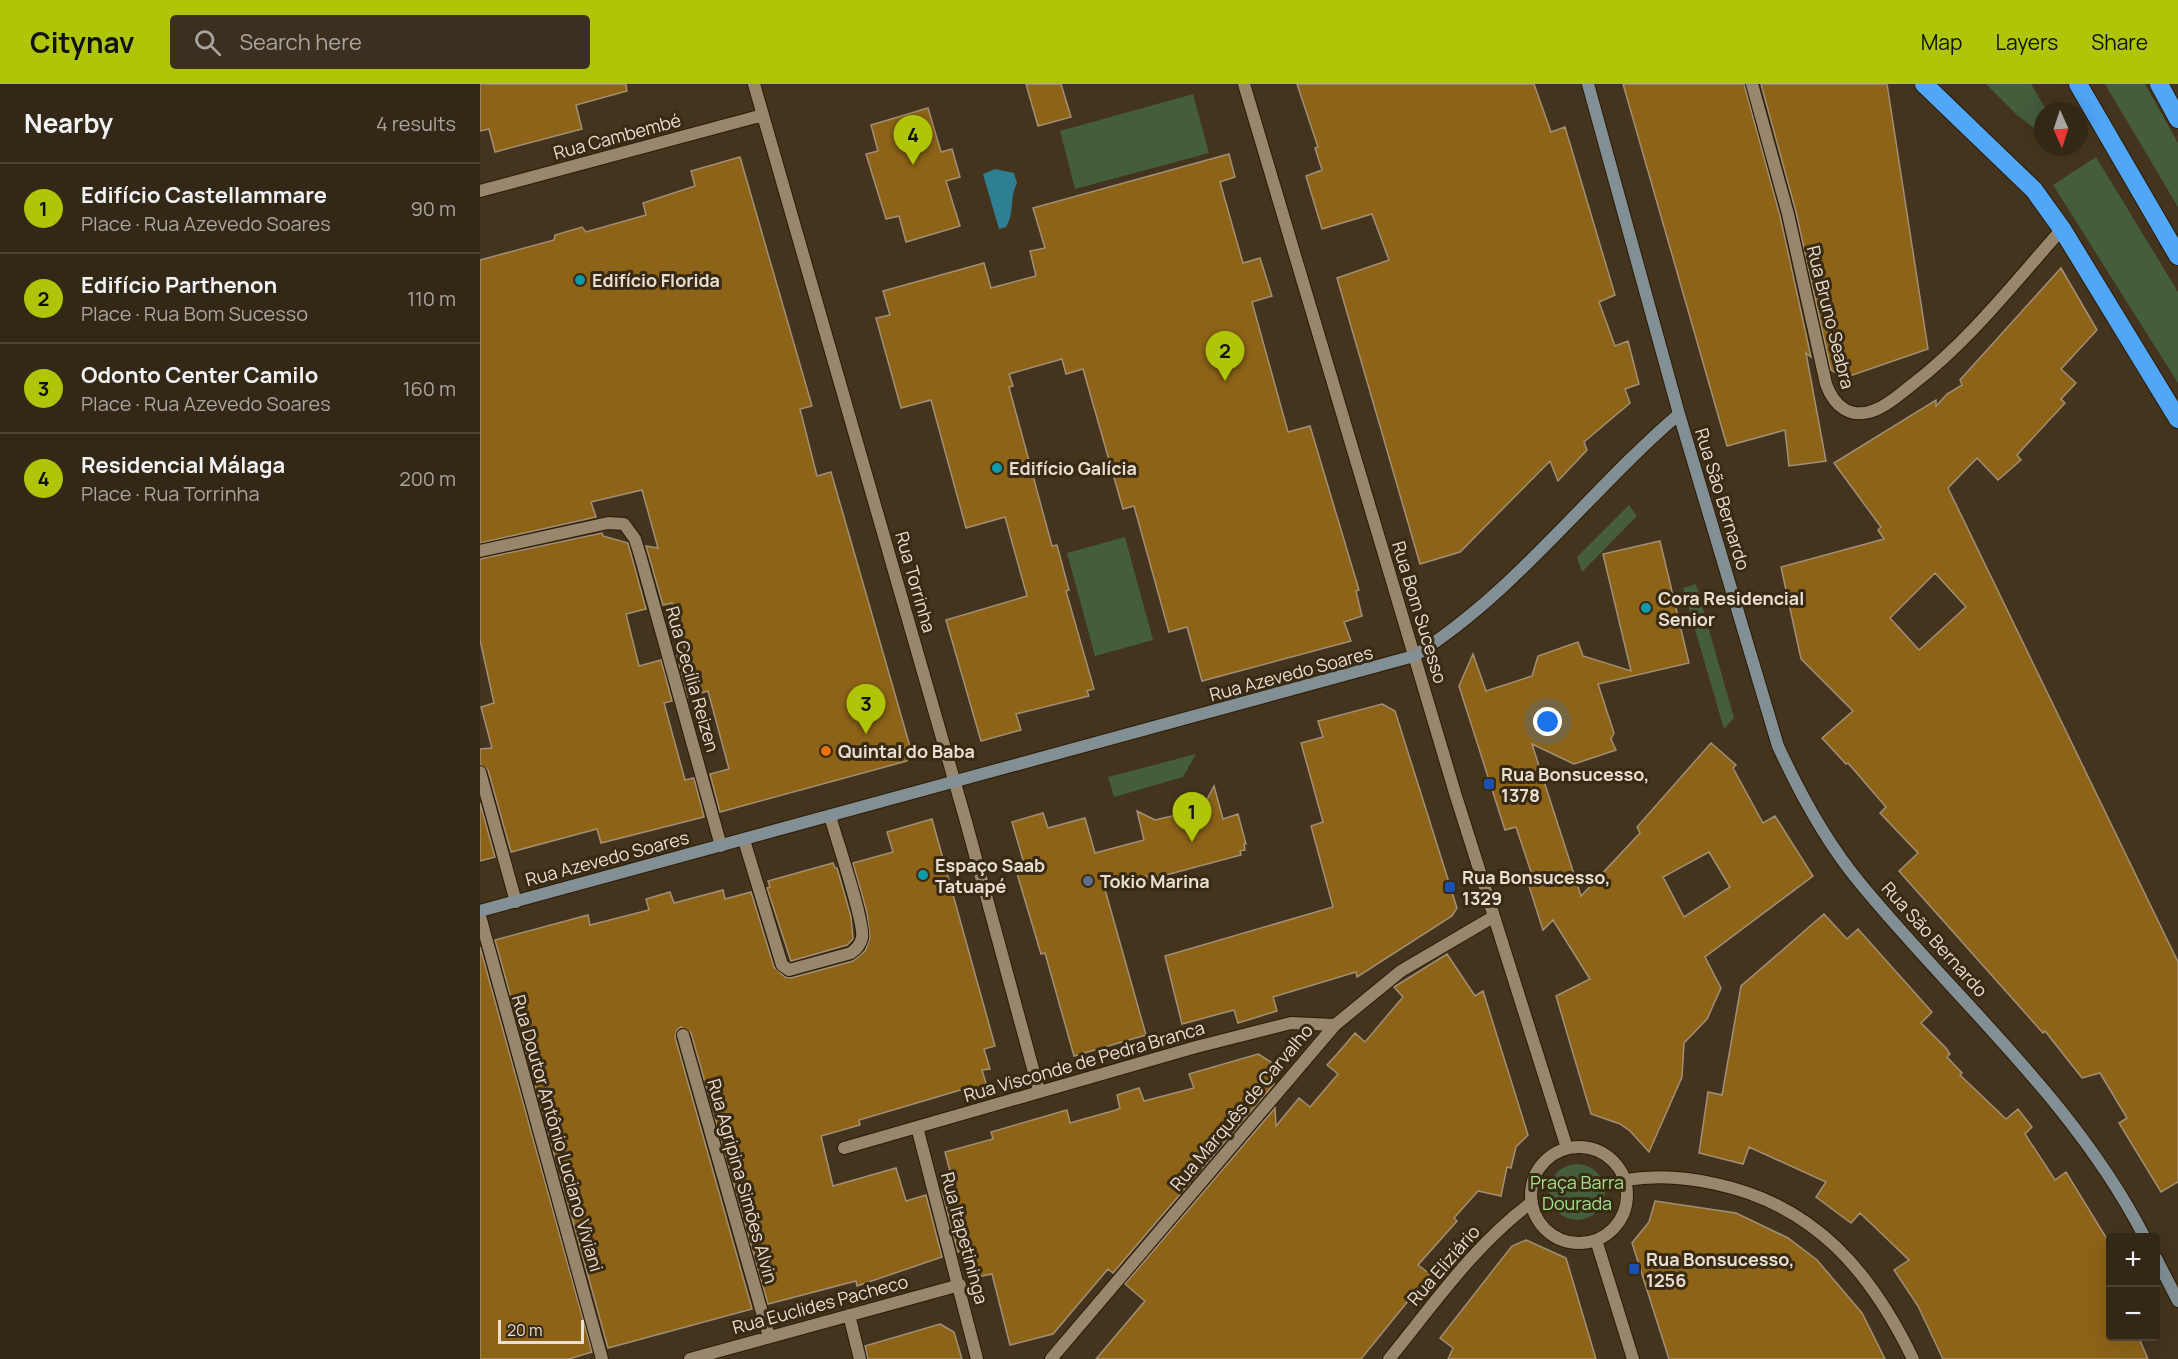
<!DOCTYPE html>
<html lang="en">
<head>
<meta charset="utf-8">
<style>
  body { margin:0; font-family:Manrope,sans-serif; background:#3b2f1f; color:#f1f3f6 }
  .controls { position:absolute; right:18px; bottom:18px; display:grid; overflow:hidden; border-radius:6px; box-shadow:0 6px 24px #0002 }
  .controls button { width:54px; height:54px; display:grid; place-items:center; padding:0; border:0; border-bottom:2px solid #4e4435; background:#332716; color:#f1f3f6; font:30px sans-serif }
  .compass { position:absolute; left:1554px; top:18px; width:54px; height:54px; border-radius:50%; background:#332716; box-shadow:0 6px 24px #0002; rotate:177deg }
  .scale { position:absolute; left:18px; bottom:15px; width:86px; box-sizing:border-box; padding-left:6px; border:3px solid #e8ded1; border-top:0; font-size:16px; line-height:21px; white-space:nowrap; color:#e8ded1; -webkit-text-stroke:4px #392a13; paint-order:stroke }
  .you { position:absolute; left:1068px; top:638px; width:21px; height:21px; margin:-15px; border:4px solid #fff; border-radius:50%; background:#1a73e8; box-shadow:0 0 0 9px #1a73e833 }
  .badge { display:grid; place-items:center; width:39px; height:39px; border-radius:50%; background:#afc507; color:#111; font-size:20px; font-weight:700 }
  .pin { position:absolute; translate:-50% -50px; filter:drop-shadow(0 2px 3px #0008) }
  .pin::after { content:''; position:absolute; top:32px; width:21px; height:18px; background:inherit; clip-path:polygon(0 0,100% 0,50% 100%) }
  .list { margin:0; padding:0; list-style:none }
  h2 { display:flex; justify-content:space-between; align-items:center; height:78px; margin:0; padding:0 24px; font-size:26px }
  h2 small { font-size:20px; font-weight:400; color:#a9a5a1 }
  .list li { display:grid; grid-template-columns:39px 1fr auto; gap:18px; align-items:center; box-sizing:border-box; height:90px; padding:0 24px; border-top:2px solid #4e4435 }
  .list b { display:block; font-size:22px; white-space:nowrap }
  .list p { margin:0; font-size:20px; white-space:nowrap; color:#a9a5a1 }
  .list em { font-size:20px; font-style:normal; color:#a9a5a1 }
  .icon { flex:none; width:33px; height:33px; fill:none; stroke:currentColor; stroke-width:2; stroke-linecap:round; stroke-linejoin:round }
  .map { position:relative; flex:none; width:1698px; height:1275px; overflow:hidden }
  header { display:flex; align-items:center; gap:36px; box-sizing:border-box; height:84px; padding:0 30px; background:#afc507; color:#111 }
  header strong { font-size:28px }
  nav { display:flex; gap:33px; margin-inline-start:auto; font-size:21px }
  .search { width:420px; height:54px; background:#3b2f1f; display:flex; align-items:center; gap:15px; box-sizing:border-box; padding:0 21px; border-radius:6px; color:#a9a5a1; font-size:22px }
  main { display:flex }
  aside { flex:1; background:#332716 }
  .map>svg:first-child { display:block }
  .green { fill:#445d3b }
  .water { fill:#2f7f92 }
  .building { fill:#8d6318; stroke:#a18f76; stroke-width:1.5; fill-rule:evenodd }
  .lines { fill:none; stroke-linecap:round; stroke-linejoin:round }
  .street-casing { stroke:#2a1b05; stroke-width:14 }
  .secondary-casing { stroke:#2a1b05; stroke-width:14 }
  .highway-casing { stroke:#2a1b05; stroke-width:20 }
  .street { stroke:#98866d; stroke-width:12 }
  .secondary { stroke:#829096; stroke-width:12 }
  .highway { stroke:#50a6f7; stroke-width:18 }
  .culture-dot { fill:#0f9aa8; stroke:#392a13; stroke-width:2 }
  .food-dot { fill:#e8710a; stroke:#392a13; stroke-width:2 }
  .transit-dot { fill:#1a4fb4; stroke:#392a13; stroke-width:2 }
  .service-dot { fill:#5c6f8a; stroke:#392a13; stroke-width:2 }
  .labels { text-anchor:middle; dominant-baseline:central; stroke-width:6; stroke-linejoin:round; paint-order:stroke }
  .street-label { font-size:18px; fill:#e8ded1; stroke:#392a13 }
  .poi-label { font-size:18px; font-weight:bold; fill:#e8ded1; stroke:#392a13; text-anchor:start }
  .park-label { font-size:18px; fill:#a2e089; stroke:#392a13 }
</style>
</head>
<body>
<header>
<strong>Citynav</strong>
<div class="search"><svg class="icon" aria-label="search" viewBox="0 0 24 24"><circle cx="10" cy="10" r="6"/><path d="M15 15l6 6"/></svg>Search here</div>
<nav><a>Map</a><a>Layers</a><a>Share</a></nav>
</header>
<main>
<aside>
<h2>Nearby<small>4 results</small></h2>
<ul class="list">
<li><span class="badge">1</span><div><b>Edifício Castellammare</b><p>Place · Rua Azevedo Soares</p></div><em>90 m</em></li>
<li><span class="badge">2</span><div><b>Edifício Parthenon</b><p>Place · Rua Bom Sucesso</p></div><em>110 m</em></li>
<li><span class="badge">3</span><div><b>Odonto Center Camilo</b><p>Place · Rua Azevedo Soares</p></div><em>160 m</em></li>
<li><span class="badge">4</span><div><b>Residencial Málaga</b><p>Place · Rua Torrinha</p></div><em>200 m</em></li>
</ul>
</aside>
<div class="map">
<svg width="1698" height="1275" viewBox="0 0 1698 1275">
  <rect width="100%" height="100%" fill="#44341d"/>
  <!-- green -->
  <path class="green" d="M 1506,0 L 1551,0 L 1567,27 L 1563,27 L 1563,51 L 1537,31 Z
    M 1625,0 L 1665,0 L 1698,59 L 1698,123 Z
    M 713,10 L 729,69 L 595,105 L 580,47 Z
    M 1616,73 L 1698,208 L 1698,299 L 1573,101 Z
    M 1149,421 L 1157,432 L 1102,488 L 1097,473 Z
    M 645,453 L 673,556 L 615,572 L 587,469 Z
    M 1216,500 L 1254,634 L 1244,645 L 1203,504 Z
    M 716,670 L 703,693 L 634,713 L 628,693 Z
    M1069 1108a28 28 0 1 1 56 0a28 28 0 1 1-56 0Z"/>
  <!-- water -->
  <path class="water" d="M 515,85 L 534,89 L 537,99 C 529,114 535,129 526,143 L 519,145 L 503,90 Z"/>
  <!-- building -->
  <path class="building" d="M 0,0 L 146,0 L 147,7 L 96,21 L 102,45 L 15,68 L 9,45 L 0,47 Z
    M 546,0 L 581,0 L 591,33 L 558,42 Z
    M 817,0 L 1054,0 L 1071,48 L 1085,43 L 1135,211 L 1119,218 L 1135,262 L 1148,257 L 1159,300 L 1145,305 L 1150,319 L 1104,358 L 1107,366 L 1078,397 L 1070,377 L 980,468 L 940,480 L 857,194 L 909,176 L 892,130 L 842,145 L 826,92 L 842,86 L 835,64 L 838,63 Z
    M 1143,0 L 1264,0 L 1300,132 L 1331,273 L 1326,269 L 1346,377 L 1309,382 L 1305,346 L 1247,362 Z
    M 1281,0 L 1407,0 L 1448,265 L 1364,294 L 1351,286 L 1316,128 Z
    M 448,24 L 461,68 L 472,65 L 480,93 L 466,97 L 480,142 L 426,158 L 419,132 L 406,135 L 386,70 L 398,67 L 391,41 Z
    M 749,70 L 755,93 L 740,98 L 763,179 L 780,174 L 792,212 L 772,218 L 808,348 L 830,342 L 879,506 L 876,507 L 882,532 L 864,538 L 871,557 L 722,597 L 707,543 L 689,548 L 654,422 L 643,425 L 603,285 L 586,290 L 582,275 L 529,290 L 533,302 L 529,303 L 572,462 L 577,461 L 589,506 L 586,507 L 614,605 L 607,607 L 609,612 L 536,630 L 541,646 L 501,657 L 466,536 L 547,512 L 525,433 L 486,444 L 451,316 L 421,324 L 396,234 L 410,231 L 403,207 L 504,179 L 511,204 L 556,192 L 550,167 L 565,164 L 553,124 Z
    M 260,73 L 332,322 L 320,325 L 337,392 L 351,388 L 431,666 L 427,677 L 240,728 L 230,690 L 249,685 L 228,607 L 208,613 L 197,572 L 206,569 L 192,519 L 183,521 L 166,462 L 178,464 L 162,406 L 111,418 L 116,433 L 0,459 L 0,176 L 74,156 L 75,151 L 102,143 L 106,148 L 166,131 L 163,119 L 215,102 L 211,87 Z
    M 1581,184 L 1617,246 L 1581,285 L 1596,299 L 1581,315 L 1585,319 L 1537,371 L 1541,376 L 1518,396 L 1497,374 L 1468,404 L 1698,878 L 1698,1098 L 1681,1108 L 1639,1039 L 1647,1034 L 1620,989 L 1602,994 L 1565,947 L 1563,949 L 1419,787 L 1438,769 L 1400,729 L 1406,723 L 1368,679 L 1366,680 L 1342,654 L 1373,627 L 1321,575 L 1301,483 L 1404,455 L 1398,446 L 1401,443 L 1354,379 L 1456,316 L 1456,322 L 1467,310 L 1482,301 L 1480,296 ZM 1455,489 L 1486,523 L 1439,566 L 1410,534 Z
    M 122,449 L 123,452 L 148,459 L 166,525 L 146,530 L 159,582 L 181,576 L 192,617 L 184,619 L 205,696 L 214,694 L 224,733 L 121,759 L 117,745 L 31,768 L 8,686 L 0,680 L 0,665 L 12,664 L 1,623 L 14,619 L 0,556 L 0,475 Z
    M 1180,457 L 1209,579 L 1118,600 L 1134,649 L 1131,655 L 1136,666 L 1094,680 L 1052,660 L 1101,812 L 1160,749 L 1157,743 L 1231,659 L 1256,681 L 1253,684 L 1283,739 L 1295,732 L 1333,792 L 1225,873 L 1241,904 L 1227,935 L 1204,959 L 1202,993 L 1169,1068 L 1150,1047 L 1140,1040 L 1111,1030 L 1076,912 L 1110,895 L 1073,836 L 1063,846 L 1049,802 L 1055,800 L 1036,743 L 1025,746 L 979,602 L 993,570 L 1006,607 L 1052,592 L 1058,572 L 1098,558 L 1103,572 L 1151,587 L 1123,470 ZM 1229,768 L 1250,803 L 1204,833 L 1183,793 Z
    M 902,620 L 915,627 L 977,824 L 972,832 L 877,893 L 876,888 L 793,913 L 797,927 L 758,939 L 754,926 L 702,940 L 685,872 L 853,823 L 831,742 L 843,738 L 821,659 L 843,653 L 838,637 Z
    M 734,702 L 743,735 L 758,730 L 766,760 L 764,760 L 765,766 L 760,767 L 761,771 L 667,796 L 666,792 L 624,802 L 666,951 L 594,972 L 565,869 L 561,870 L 536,786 L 545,783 L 532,738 L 563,729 L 568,744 L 605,734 L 615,769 L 664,756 L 657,727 L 675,736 L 722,725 Z
    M 0,719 L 15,773 L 0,777 Z
    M 452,735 L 515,962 L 504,965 L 510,985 L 502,986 L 508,1006 L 486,1013 L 484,1005 L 379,1036 L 380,1041 L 341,1052 L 353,1102 L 416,1084 L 426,1117 L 446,1111 L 462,1173 L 377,1202 L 376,1197 L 288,1220 L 211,949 L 201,943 L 197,946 L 195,953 L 272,1225 L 128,1264 L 15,856 L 108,831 L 110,841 L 169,826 L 166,815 L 190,808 L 194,819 L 243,806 L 245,815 L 271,808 L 294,883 L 305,893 L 311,894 L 373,877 L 385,867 L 390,854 L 387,829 L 373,779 L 413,768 L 407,748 Z
    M 353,779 L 355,784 L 357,784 L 371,833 L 373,855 L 367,861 L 311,877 L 287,804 L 290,803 L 288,797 Z
    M 1344,830 L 1367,855 L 1378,845 L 1452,928 L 1441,939 L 1466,964 L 1470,970 L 1467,973 L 1482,989 L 1480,991 L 1526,1035 L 1538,1025 L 1552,1043 L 1545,1050 L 1575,1096 L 1586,1088 L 1630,1160 L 1630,1252 L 1658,1252 L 1668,1275 L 1463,1275 L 1438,1222 L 1414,1186 L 1429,1176 L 1380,1129 L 1371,1139 L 1336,1113 L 1346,1098 L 1269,1063 L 1263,1080 L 1219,1069 L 1228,1008 L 1242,1011 L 1261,902 Z
    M 0,863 L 112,1268 L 89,1275 L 0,1275 Z
    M 967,870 L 995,912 L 1003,907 L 1048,1051 L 1036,1063 L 1031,1084 L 1027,1083 L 1021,1112 L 998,1107 L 974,1134 L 977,1137 L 938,1181 L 950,1190 L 881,1275 L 616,1275 L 665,1217 L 645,1200 L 795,1024 L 796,1042 L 819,1014 L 830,1023 L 858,990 L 847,981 L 857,970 L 875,949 L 885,958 L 923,913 L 914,903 Z
    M 778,970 L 791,978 L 794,1000 L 633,1189 L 628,1185 L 573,1250 L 530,1261 L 512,1190 L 497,1193 L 490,1165 L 478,1168 L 462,1107 L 474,1103 L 465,1068 L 513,1055 L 511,1048 L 587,1026 L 590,1039 L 636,1026 L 640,1024 L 637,1011 L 659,1004 L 664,1017 L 714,1004 L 709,990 Z
    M 1175,1117 L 1256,1129 L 1308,1154 L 1337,1176 L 1382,1229 L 1405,1275 L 1189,1275 L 1152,1159 L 1169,1138 Z
    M 1046,1156 L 1086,1174 L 1116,1275 L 968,1275 L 973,1264 L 960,1254 L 1032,1162 Z
    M 460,1240 L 474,1248 L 482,1275 L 388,1275 L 385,1262 Z"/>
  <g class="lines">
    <!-- street casing -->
    <g class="street-casing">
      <path id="street" d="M 274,0 L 485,734 L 559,1007
        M 764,0 L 975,709 L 1087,1064
        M 1272,0 L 1308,130 L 1346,300 C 1354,322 1370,336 1395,326 C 1409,321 1421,309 1433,300 C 1490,256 1534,199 1582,145
        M 0,107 L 283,31
        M 0,467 L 128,439 L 144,440 L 155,455 L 160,471 L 241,762
        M 0,688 L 36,818
        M 264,756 L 302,881 L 309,886 L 371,869 C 377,865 380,861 382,854 C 385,838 356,754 350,732
        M 0,832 L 122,1275
        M 203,951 L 289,1253
        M 437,1043 L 497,1275
        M1051 1111a48 48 0 1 1 96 0a48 48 0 1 1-96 0Z
        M 364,1064 L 716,963 L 811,939 L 855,941
        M 1146,1096 C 1176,1091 1206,1093 1236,1100 C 1335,1121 1391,1188 1433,1275
        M 1116,1156 L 1153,1275
        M 369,1231 L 380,1275
        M 210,1275 L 480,1201
        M 571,1275 L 855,941 L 921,887 L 1013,833
        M 909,1275 C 954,1220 994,1161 1052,1118"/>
    </g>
    <!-- secondary casing -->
    <g class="secondary-casing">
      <path id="secondary" d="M 1108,0 L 1199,330 L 1298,662 C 1320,710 1346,758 1380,799 C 1476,916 1595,1017 1665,1154
        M 0,827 L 934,572 C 1036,508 1108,408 1199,330
        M 1676,1174 L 1698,1217"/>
    </g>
    <!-- highway casing -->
    <g class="highway-casing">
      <path id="highway" d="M 1444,0 L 1554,106 L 1582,145 L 1698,335
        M 1598,0 L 1698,172
        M 1679,0 L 1698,35"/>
    </g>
    <!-- street -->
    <use href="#street" class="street"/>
    <!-- secondary -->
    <use href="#secondary" class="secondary"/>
    <!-- highway -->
    <use href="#highway" class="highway"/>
  </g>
  <!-- markers -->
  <g class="culture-dot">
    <circle cx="100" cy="196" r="6"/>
    <circle cx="517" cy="384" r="6"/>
    <circle cx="1166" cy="524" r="6"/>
    <circle cx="443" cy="791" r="6"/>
  </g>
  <circle class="food-dot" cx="346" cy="667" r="6"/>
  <g class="transit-dot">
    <rect x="1003" y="694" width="12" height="12" rx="3"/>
    <rect x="964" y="797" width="12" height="12" rx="3"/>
    <rect x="1148" y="1179" width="12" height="12" rx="3"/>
  </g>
  <circle class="service-dot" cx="608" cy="797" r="6"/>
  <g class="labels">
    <!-- street labels -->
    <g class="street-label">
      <text transform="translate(137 52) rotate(-15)">Rua Cambembé</text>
      <text transform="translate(1351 233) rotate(76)">Rua Bruno Seabra</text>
      <text transform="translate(1243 415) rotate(73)">Rua São Bernardo</text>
      <text transform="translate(436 498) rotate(74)">Rua Torrinha</text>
      <text transform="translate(940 528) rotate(73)">Rua Bom Sucesso</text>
      <text transform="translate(811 589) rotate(-15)">Rua Azevedo Soares</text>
      <text transform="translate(213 595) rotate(74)">Rua Cecília Reizen</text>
      <text transform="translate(127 774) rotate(-15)">Rua Azevedo Soares</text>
      <text transform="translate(1455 855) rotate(48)">Rua São Bernardo</text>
      <text transform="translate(604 977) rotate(-16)">Rua Visconde de Pedra Branca</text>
      <text transform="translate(761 1023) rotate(-50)">Rua Marquês de Carvalho</text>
      <text transform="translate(78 1049) rotate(74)">Rua Doutor Antônio Luciano Viviani</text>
      <text transform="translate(263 1097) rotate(74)">Rua Agripina Simões Alvin</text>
      <text transform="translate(485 1154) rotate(75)">Rua Itapetininga</text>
      <text transform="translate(963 1181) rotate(-49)">Rua Eliziário</text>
      <text transform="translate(340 1220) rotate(-15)">Rua Euclides Pacheco</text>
    </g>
    <!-- poi labels -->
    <g class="poi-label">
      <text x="112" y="196">Edifício Florida</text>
      <text x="529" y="384">Edifício Galícia</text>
      <text x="1178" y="514">Cora Residencial<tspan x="1178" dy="21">Senior</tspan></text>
      <text x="358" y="667">Quintal do Baba</text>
      <text x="1021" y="690">Rua Bonsucesso,<tspan x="1021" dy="21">1378</tspan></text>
      <text x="455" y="781">Espaço Saab<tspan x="455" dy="21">Tatuapé</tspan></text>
      <text x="982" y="793">Rua Bonsucesso,<tspan x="982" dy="21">1329</tspan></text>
      <text x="620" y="797">Tokio Marina</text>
      <text x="1166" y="1175">Rua Bonsucesso,<tspan x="1166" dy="21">1256</tspan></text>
    </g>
    <!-- park labels -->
    <g class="park-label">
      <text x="1097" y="1098">Praça Barra<tspan x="1097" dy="21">Dourada</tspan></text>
    </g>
  </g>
</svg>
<div class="controls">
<button>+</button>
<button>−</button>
</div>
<svg class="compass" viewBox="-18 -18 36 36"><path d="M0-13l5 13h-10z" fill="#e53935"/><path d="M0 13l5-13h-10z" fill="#a9a5a1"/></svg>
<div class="scale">20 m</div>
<div class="you"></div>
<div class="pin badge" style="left:712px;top:758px">1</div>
<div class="pin badge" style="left:745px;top:297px">2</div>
<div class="pin badge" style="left:386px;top:650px">3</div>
<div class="pin badge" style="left:433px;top:81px">4</div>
</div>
</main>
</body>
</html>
